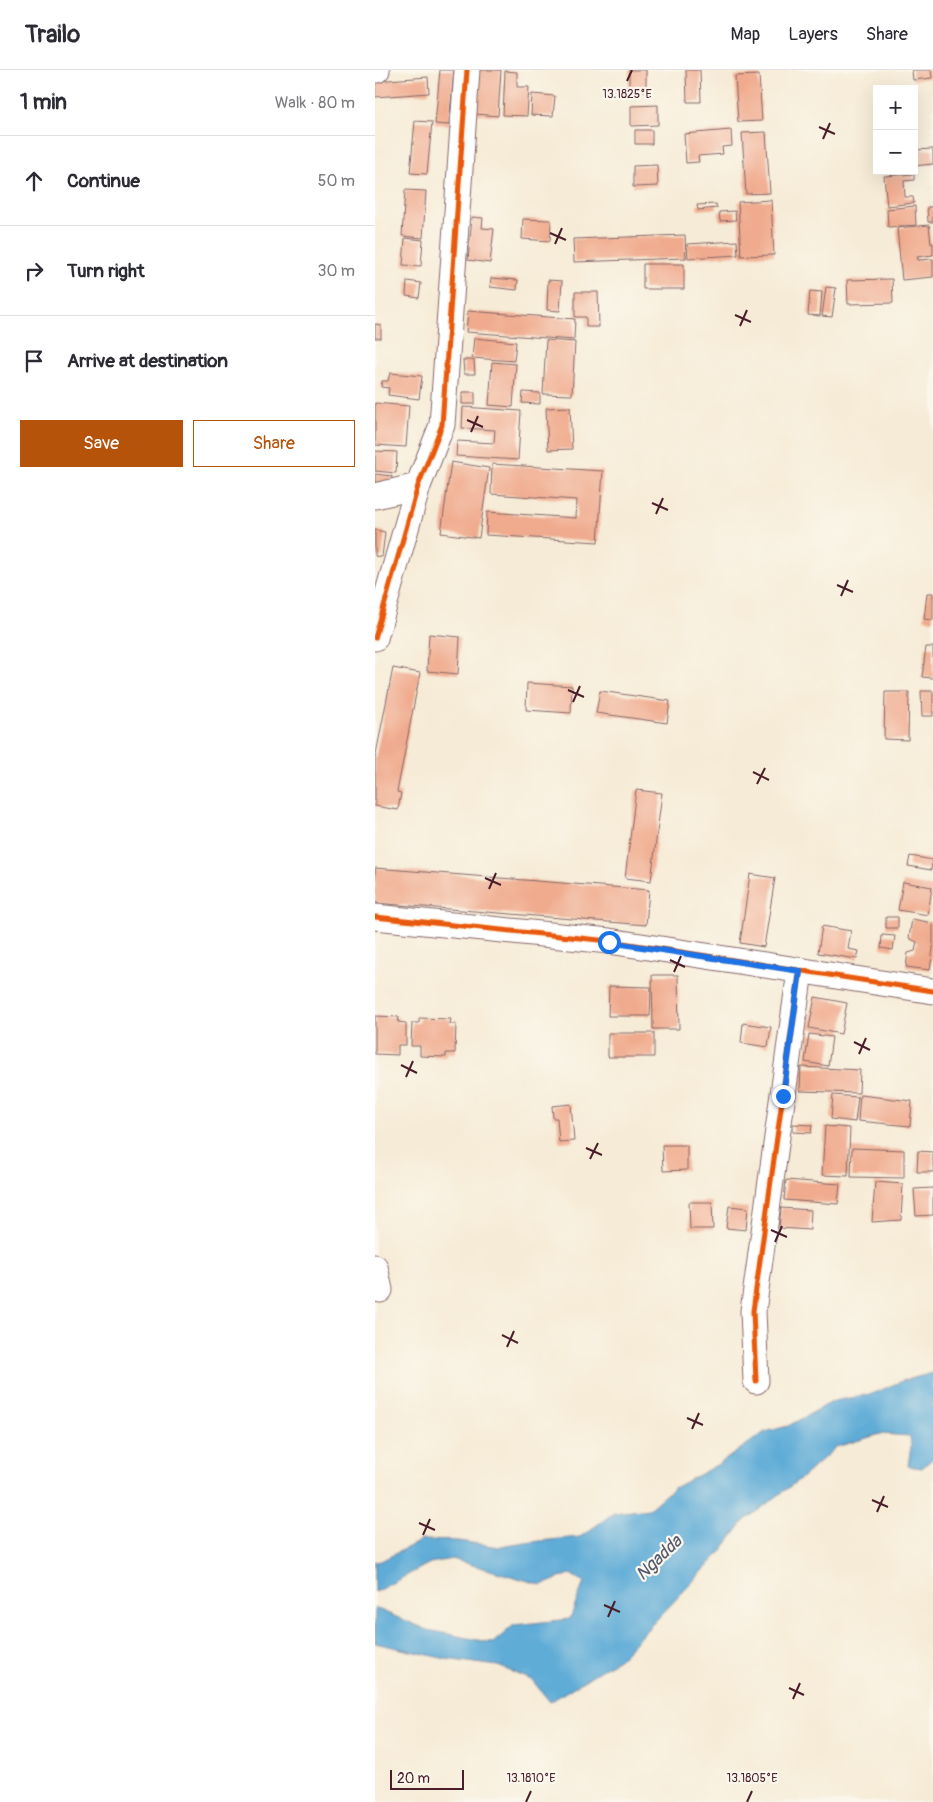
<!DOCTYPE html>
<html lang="en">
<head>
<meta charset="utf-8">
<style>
  body { margin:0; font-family:Pangolin,sans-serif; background:#f7f7f7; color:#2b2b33 }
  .controls { position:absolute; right:15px; top:15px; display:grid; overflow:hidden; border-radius:0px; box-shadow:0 5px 20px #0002 }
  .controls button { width:45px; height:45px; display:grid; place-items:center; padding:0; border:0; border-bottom:1px solid #e1e1e2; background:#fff; color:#2b2b33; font:25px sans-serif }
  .scale { position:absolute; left:15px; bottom:12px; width:74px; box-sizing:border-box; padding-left:5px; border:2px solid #4a1f2b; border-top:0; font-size:14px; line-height:18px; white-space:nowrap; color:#4a1f2b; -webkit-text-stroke:4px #fbf7ec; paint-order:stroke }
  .stop { position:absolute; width:15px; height:15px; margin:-11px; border:4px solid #1a73e8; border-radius:50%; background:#fff }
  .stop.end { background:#1a73e8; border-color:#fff; box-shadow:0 1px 5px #0008 }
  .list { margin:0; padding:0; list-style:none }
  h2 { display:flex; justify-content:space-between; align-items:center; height:65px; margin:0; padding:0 20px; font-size:21px }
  h2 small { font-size:16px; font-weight:400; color:#7c7c81 }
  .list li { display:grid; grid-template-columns:32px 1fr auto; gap:15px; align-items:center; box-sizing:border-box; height:90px; padding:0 20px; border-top:1px solid #e1e1e2 }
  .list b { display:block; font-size:19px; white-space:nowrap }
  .list em { font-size:16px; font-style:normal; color:#7c7c81 }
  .actions { display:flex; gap:10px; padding:15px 20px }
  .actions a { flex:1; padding:11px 0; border:1px solid #b45309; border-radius:0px; text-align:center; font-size:18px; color:#b45309 }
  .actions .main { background:#b45309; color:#fff }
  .icon { flex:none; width:28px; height:28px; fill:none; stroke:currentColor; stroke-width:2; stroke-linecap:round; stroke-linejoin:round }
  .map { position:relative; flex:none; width:558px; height:1732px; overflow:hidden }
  header { display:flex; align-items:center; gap:30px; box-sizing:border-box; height:70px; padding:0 25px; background:#fff; border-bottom:1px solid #e1e1e2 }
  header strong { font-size:24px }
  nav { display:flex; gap:28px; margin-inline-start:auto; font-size:18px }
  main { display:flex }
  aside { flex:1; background:#fff }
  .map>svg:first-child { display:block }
  .water { fill:#5eacd7; stroke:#546681 }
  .building { fill:#f0ab8e }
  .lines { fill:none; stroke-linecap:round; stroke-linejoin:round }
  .street-casing { stroke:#866667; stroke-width:27 }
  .street { stroke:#fff; stroke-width:25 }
  .cycleway-casing { stroke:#fbf7ec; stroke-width:8 }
  .cycleway { stroke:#e8590c; stroke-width:5 }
  .route { stroke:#1a73e8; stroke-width:6 }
  .ticks { fill:none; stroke:#4a1f2b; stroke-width:2 }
  .labels { text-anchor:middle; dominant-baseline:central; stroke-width:4.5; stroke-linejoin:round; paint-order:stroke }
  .water-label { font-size:18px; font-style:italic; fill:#525770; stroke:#fbf7ec }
  .ticks-label { font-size:12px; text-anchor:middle; fill:#4a1f2b; stroke:#fbf7ec; stroke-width:4.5; stroke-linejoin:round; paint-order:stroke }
</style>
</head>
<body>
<header>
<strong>Trailo</strong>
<nav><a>Map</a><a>Layers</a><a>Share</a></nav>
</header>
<main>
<aside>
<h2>1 min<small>Walk · 80 m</small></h2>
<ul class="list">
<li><svg class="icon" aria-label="ahead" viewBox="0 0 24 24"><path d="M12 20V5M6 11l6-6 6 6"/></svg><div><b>Continue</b></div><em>50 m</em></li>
<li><svg class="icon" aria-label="right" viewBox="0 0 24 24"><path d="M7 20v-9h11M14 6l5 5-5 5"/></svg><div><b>Turn right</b></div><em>30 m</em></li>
<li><svg class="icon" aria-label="arrive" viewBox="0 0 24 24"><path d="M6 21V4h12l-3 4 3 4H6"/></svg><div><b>Arrive at destination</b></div></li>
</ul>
<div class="actions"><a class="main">Save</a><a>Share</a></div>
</aside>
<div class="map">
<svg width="558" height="1732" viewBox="0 0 558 1732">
  <rect width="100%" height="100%" fill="#fbf7ec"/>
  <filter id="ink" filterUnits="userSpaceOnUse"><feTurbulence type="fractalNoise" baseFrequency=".02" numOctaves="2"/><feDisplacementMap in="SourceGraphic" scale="10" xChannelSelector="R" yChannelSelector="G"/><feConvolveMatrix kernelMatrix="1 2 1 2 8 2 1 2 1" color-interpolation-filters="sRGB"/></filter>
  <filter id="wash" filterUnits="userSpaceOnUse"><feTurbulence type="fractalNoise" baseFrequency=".0096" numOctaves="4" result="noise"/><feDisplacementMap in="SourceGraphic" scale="20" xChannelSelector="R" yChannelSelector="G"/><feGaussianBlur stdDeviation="1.12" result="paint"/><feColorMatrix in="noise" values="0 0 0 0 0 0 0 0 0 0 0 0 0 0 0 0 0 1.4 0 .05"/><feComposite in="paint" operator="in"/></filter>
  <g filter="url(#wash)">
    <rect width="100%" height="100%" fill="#f6ebd6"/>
    <!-- water -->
    <path class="water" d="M 558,1303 L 558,1388 L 547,1398 L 533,1396 L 536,1376 L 535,1366 L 505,1364 L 461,1377 L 429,1406 L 369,1451 L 344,1484 L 245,1588 L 175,1632 L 157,1610 L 123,1596 L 71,1589 L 0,1573 L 0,1538 L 53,1560 L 118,1573 L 139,1555 L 195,1549 L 209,1512 L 195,1504 L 167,1515 L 77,1489 L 55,1493 L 0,1522 L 0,1492 L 6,1491 L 47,1470 L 83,1471 L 124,1477 L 164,1471 L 205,1467 L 239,1443 L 274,1439 L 297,1419 L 344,1394 L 390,1362 L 413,1356 L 459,1331 L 497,1324 L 527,1311 Z"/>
    <g id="blocks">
      <!-- building -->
      <path class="building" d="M 65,0 L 79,0 L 74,55 L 60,54 Z
        M 102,0 L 126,0 L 123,46 L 100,44 Z
        M 254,0 L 271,0 L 271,21 L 254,21 Z
        M 311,0 L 325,0 L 326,32 L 312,32 Z
        M 537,0 L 556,0 L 557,8 L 538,10 Z
        M 130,1 L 142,2 L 142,17 L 154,17 L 152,46 L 128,45 Z
        M 384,5 L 387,51 L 363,52 L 360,6 Z
        M 53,7 L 54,23 L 0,27 L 0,11 Z
        M 157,24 L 180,26 L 178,46 L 156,45 Z
        M 283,35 L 283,55 L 256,56 L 256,36 Z
        M 40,51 L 57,52 L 52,104 L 35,103 Z
        M 260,60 L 277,60 L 277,74 L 260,74 Z
        M 356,60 L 357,76 L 347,77 L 348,84 L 323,86 L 324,92 L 311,93 L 309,64 Z
        M 391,62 L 395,123 L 371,124 L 367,63 Z
        M 558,79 L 558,94 L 539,96 L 539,80 Z
        M 282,95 L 283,116 L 258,117 L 258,96 Z
        M 539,104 L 539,110 L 529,111 L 530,127 L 538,127 L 539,133 L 512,136 L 509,106 Z
        M 30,120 L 51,121 L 48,168 L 27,166 Z
        M 396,130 L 399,185 L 366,186 L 363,132 Z
        M 341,134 L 342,138 L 323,140 L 322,135 Z
        M 540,136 L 541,155 L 513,157 L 512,139 Z
        M 552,137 L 558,137 L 558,152 L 553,152 Z
        M 360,141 L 361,150 L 345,151 L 344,142 Z
        M 97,147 L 108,148 L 107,158 L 119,159 L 115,193 L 93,190 Z
        M 148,149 L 176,150 L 175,171 L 147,169 Z
        M 554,155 L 556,174 L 558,173 L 558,185 L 542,187 L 543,190 L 558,189 L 558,207 L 527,210 L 522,158 Z
        M 310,165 L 311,188 L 199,192 L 198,169 Z
        M 30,168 L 48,170 L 46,196 L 28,195 Z
        M 362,171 L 363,185 L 313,188 L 312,174 Z
        M 268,194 L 309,194 L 309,219 L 268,219 Z
        M 116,208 L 143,210 L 142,220 L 115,217 Z
        M 517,209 L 518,233 L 473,234 L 472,210 Z
        M 173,210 L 187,211 L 185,241 L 172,240 Z
        M 32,211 L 46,213 L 44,228 L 31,226 Z
        M 451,217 L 461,218 L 457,247 L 447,246 Z
        M 435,221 L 447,222 L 445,246 L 433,245 Z
        M 200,222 L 223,222 L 224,257 L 211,257 L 211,247 L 200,247 Z
        M 93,241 L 200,249 L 199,270 L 91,262 Z
        M 0,254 L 6,255 L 6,268 L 0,268 Z
        M 99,268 L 141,272 L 139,291 L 97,288 Z
        M 171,270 L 200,272 L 197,325 L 168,324 Z
        M 88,290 L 99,290 L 100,304 L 89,304 Z
        M 117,292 L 141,294 L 138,337 L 114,335 Z
        M 15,303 L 47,306 L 44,329 L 13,325 L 14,318 L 6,317 L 7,311 L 13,311 Z
        M 87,322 L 100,322 L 100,334 L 87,334 Z
        M 148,322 L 165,323 L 165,334 L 147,333 Z
        M 0,333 L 34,336 L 31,377 L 0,375 Z
        M 88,337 L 146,341 L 143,390 L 81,386 L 82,371 L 119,373 L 120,360 L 87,358 Z
        M 195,337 L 197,379 L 173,380 L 171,338 Z
        M 0,381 L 22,382 L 21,403 L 0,401 Z
        M 76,392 L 114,398 L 104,468 L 66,463 Z
        M 117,394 L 228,401 L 223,472 L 111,465 L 112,442 L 201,448 L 202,430 L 116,424 Z
        M 0,404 L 17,406 L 16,413 L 0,412 Z
        M 0,460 L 10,462 L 7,487 L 0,486 Z
        M 552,523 L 558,523 L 558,550 L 549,549 Z
        M 54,564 L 85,567 L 83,604 L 52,601 Z
        M 551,577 L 558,577 L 558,608 L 547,607 Z
        M 18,598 L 45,603 L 22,722 L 26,723 L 23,740 L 0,736 L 0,689 Z
        M 152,613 L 197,616 L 196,643 L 151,640 Z
        M 225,621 L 295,631 L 292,653 L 221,643 Z
        M 546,621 L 558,621 L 558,646 L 547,646 Z
        M 510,622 L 534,622 L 533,670 L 509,669 Z
        M 261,720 L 287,723 L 276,811 L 250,808 Z
        M 535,786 L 558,790 L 556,800 L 533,796 Z
        M 0,798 L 274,820 L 271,855 L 0,833 Z
        M 375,804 L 400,808 L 389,877 L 365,873 Z
        M 528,812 L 557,817 L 553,845 L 523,840 Z
        M 511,847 L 523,847 L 523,858 L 511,858 Z
        M 537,849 L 558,853 L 558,878 L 555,900 L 531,897 L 533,883 L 540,881 L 542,872 L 534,868 Z
        M 447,856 L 476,861 L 473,879 L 484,881 L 482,889 L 443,883 Z
        M 507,865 L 520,866 L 518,880 L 506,878 Z
        M 277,905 L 303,905 L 304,959 L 278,959 Z
        M 234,916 L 276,917 L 275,946 L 233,946 Z
        M 440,927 L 472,933 L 466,964 L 434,958 Z
        M 0,946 L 24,947 L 23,952 L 31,953 L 31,975 L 23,975 L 23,985 L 0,984 Z
        M 44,948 L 76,949 L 75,954 L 81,954 L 80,983 L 71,983 L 71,987 L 45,986 L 45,976 L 36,976 L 37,953 L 44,953 Z
        M 368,953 L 396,957 L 393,977 L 366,973 Z
        M 233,963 L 279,963 L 279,987 L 233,987 Z
        M 434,964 L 457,967 L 453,996 L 430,992 Z
        M 426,997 L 485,1000 L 484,1023 L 425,1021 Z
        M 458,1025 L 483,1027 L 480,1052 L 456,1049 Z
        M 485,1025 L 537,1031 L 535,1056 L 483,1051 Z
        M 196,1034 L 199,1071 L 184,1072 L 182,1048 L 178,1048 L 177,1036 Z
        M 418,1054 L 437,1055 L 436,1063 L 418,1062 Z
        M 450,1056 L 475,1058 L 473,1106 L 447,1105 Z
        M 287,1075 L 312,1075 L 312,1100 L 288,1101 Z
        M 477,1078 L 529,1080 L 529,1108 L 476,1107 Z
        M 543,1081 L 558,1082 L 558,1102 L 542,1102 Z
        M 411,1110 L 465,1114 L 463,1134 L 409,1130 Z
        M 500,1112 L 528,1114 L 526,1150 L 497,1152 Z
        M 558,1118 L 558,1145 L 541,1146 L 539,1119 Z
        M 314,1132 L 337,1132 L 338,1159 L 315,1159 Z
        M 354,1136 L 373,1138 L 371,1160 L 351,1158 Z
        M 406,1138 L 436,1140 L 435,1160 L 404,1158 Z"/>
    </g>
  </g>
  <g filter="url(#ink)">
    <use href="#blocks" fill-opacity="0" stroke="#866667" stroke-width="1"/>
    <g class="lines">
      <!-- street casing -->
      <g class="street-casing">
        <path id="street" d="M 0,0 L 2,0
          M 0,426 L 43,416
          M 0,568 L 43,416 L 67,355 L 92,0
          M 0,847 L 234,871 L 558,921
          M 0,1197 L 5,1220
          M 381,1311 L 378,1241 L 425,901"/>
      </g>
      <!-- street -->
      <use href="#street" class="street"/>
      <!-- cycleway casing -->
      <g class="cycleway-casing">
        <path id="cycleway" d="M 0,568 L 43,416 L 67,355 L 92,0
          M 0,847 L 234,871 L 558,921
          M 381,1311 L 378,1241 L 425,901"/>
      </g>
      <!-- cycleway -->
      <use href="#cycleway" class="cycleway"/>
    </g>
  </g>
  <g class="lines" filter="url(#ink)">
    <!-- route -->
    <path class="route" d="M 234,872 L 425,901 L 408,1026"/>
  </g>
  <!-- ticks -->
  <path class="ticks" d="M 252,11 L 257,0M 444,57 L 460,64M 448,69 L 455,53M 175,163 L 191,170M 180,174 L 187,158M 360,245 L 376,252M 365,256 L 372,240M 92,350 L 108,357M 96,362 L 103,346M 277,433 L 293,440M 281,444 L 288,428M 462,515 L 478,522M 466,526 L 473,510M 193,620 L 209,627M 198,632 L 205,616M 378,702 L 394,710M 382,714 L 390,698M 110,808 L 126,815M 114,819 L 121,803M 295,890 L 310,897M 299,902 L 306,886M 479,972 L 495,980M 484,984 L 491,968M 26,995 L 42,1003M 31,1007 L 38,991M 211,1078 L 227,1085M 215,1089 L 223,1073M 396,1160 L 412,1167M 400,1172 L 407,1156M 127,1265 L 143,1273M 132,1277 L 139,1261M 312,1348 L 328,1355M 317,1359 L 324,1343M 497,1430 L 513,1437M 502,1442 L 509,1426M 44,1453 L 60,1460M 48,1465 L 55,1449M 229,1535 L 245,1542M 233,1547 L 240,1531M 414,1618 L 429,1625M 418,1629 L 425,1613M 151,1732 L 156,1721M 372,1732 L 377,1721"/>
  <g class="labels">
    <!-- water labels -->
    <g class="water-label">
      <text transform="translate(284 1488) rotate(-44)">Ngadda</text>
    </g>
  </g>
  <g class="ticks-label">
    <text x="252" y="28">13.1825°E</text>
    <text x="156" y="1712">13.1810°E</text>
    <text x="377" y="1712">13.1805°E</text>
  </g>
</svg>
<div class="controls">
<button>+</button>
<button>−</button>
</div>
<div class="scale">20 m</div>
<div class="stop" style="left:234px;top:872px"></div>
<div class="stop end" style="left:408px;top:1026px"></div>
</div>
</main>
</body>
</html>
